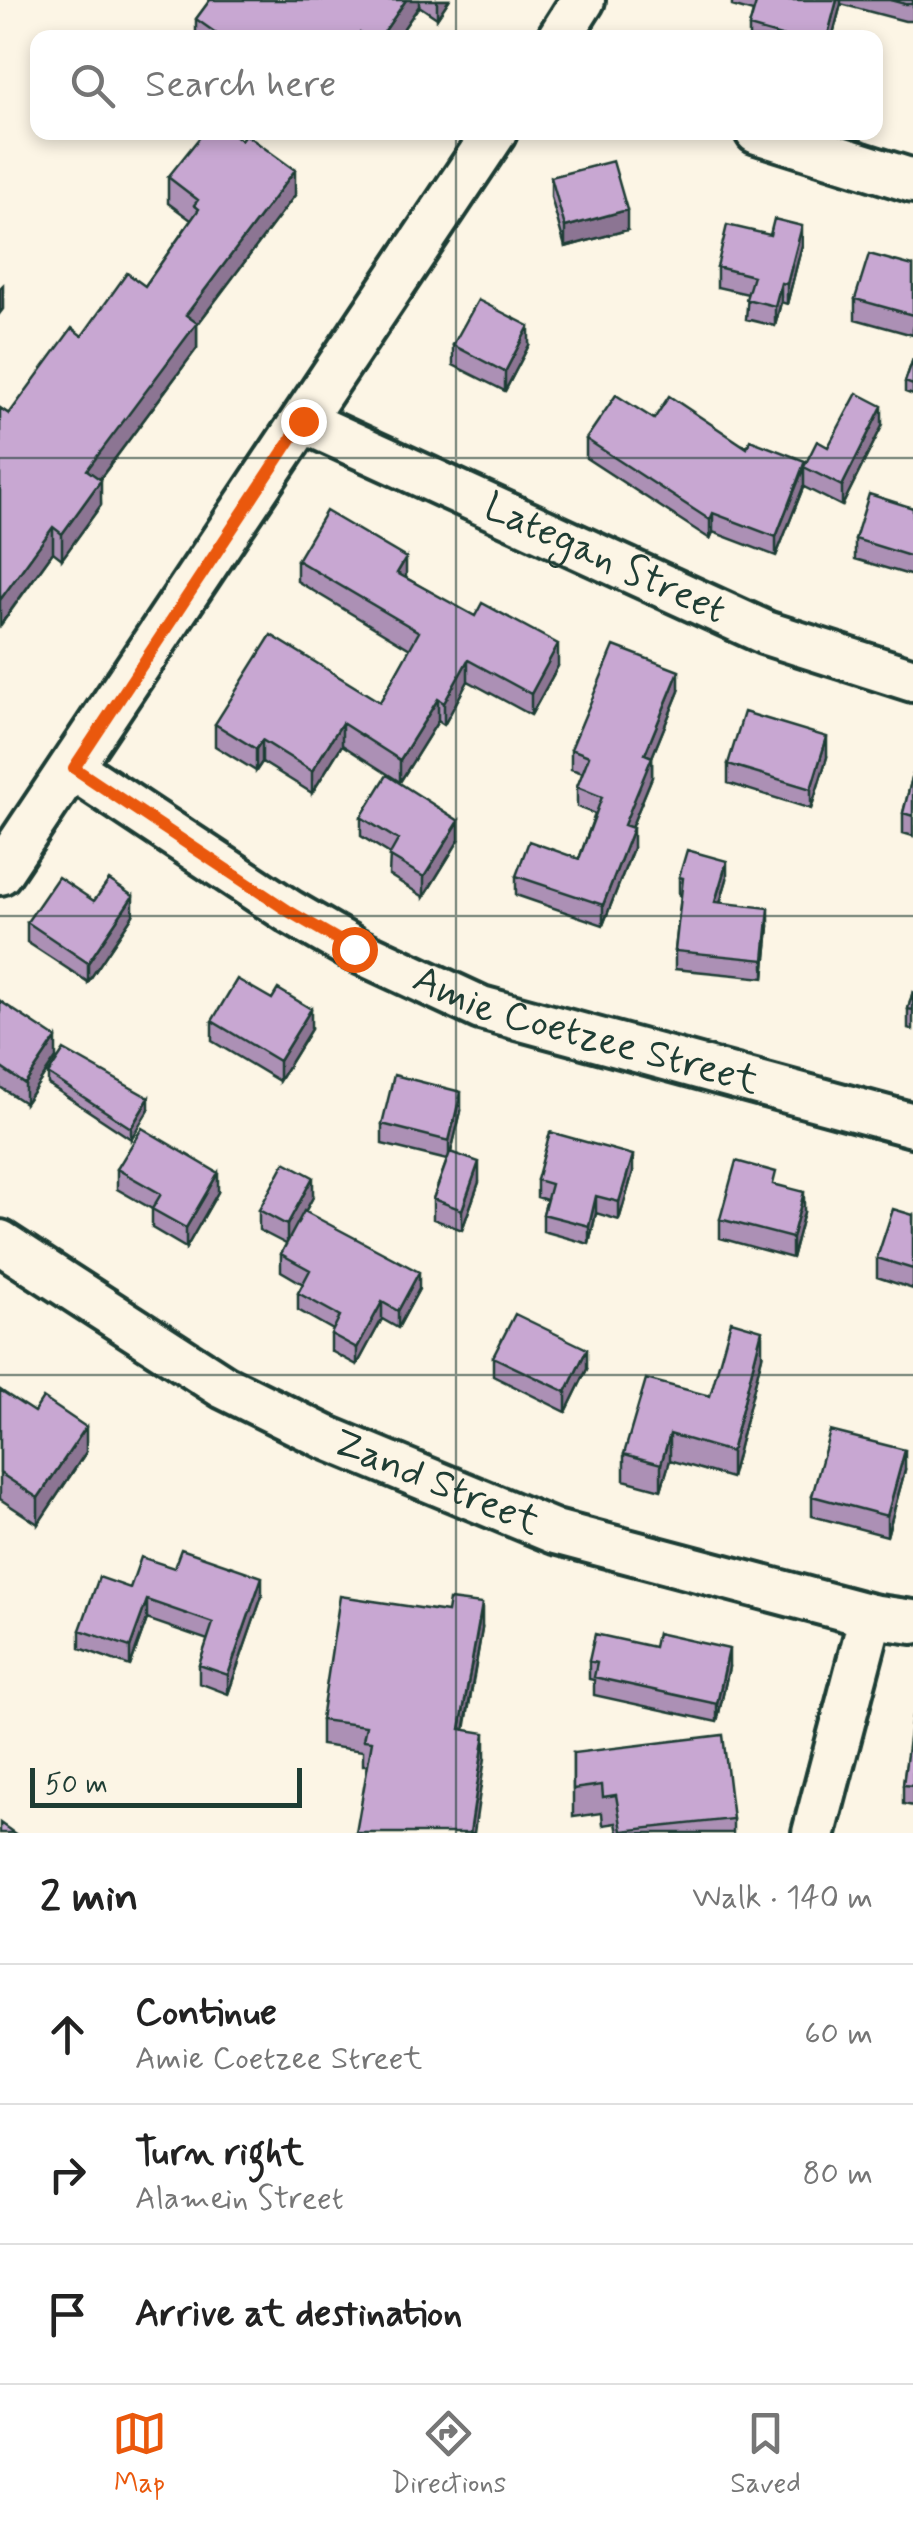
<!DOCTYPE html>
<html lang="en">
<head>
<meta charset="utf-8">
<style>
  body { margin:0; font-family:Mynerve,sans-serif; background:#f6f6f6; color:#222 }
  .scale { position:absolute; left:30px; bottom:25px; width:272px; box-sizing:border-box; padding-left:10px; border:5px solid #1f3d34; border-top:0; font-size:28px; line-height:35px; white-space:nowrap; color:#1f3d34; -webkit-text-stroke:8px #fcf5e5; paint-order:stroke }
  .stop { position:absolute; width:30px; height:30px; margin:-22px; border:8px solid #ea580c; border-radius:50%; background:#fff }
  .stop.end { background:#ea580c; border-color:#fff; box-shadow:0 2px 10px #0008 }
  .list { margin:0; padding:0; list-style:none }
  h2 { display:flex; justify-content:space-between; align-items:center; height:130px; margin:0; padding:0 40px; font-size:42px }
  h2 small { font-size:32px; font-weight:400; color:#767676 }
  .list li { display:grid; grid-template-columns:65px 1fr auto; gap:30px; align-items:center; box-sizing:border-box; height:140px; padding:0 40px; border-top:2px solid #e0e0e0 }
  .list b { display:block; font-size:38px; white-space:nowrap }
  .list p { margin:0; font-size:32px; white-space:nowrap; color:#767676 }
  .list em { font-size:32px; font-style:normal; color:#767676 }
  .icon { flex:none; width:55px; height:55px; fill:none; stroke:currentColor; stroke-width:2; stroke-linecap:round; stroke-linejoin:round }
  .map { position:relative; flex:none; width:913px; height:1833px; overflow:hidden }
  .search { position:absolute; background:#fff; box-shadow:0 5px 15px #0003; left:30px; right:30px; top:30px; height:110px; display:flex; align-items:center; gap:25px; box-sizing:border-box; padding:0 35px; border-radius:20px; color:#767676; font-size:38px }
  .sheet { height:550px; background:#fff }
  nav { display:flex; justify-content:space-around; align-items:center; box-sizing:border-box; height:140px; border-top:2px solid #e0e0e0; background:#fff; font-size:28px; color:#767676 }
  nav a { display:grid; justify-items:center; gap:5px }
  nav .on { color:#ea580c }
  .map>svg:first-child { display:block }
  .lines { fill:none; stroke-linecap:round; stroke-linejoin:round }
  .minor-casing { stroke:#1f3d34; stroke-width:50 }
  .minor { stroke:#fcf5e5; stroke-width:42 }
  .wall { fill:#ac90b5; stroke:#1f3d34; stroke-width:2.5 }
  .shaded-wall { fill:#8c7593; stroke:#1f3d34; stroke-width:2.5 }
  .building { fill:#c8a7d2; stroke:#1f3d34; stroke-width:2.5 }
  .route { stroke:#ea580c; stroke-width:12 }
  .grid { fill:none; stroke:#1f3d34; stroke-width:2.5; stroke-opacity:0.55 }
  .labels { text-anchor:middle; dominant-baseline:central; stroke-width:8; stroke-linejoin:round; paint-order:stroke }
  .street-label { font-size:40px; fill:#1f3d34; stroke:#fcf5e5 }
</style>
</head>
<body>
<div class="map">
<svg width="913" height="1833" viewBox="0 0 913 1833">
  <rect width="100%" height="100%" fill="#fcf5e5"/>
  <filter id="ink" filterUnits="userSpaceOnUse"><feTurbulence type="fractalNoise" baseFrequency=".01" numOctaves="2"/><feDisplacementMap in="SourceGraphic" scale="20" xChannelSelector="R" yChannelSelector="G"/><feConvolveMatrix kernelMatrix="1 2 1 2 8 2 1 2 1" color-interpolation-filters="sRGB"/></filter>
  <g filter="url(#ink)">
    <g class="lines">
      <!-- minor casing -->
      <g class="minor-casing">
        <g id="minor">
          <path d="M 559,38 L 583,0"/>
          <path d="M 757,132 L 913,181"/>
          <path id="s1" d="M 303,421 L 766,633 L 913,680"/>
          <path id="s2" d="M 74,769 L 290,912 L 354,949 L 481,1008 L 913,1125"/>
          <path d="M 0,873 L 495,132"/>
          <path id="s3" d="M 0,1242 L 224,1387 L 325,1437 L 555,1532 L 871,1616 L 913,1622"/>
          <path d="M 814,1833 L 871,1616"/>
        </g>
      </g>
      <!-- minor -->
      <use href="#minor" class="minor"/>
    </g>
    <!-- wall -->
    <path class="wall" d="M 210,0 L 449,0 L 437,18 L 419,6 L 397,38 L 196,38 L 196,19 Z
      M 732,0 L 913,0 L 913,21 L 905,21 L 841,4 L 832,38 L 749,38 L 749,27 L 753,12 L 732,6 Z
      M 168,177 L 295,195 L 197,325 L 197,348 L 100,479 L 101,505 L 62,559 L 53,552 L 0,626 L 0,408 L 9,414 L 82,336 L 145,286 L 191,220 L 168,203 Z
      M 551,177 L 627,230 L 565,247 L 551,197 Z
      M 802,245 L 787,304 L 781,302 L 775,326 L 746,319 L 748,294 L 717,287 L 717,267 Z
      M 913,266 L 913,335 L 855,319 L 855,299 Z
      M 453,345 L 529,345 L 505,391 L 453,365 Z
      M 913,359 L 913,395 L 905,392 L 905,382 Z
      M 654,419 L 805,463 L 828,447 L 882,426 L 842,506 L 804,487 L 804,485 L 776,556 L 713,532 L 710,539 L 586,458 L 586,439 Z
      M 913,508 L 913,576 L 855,559 L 855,539 Z
      M 297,560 L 406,578 L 558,666 L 531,715 L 468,681 L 444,725 L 438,721 L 400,782 L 342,745 L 312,793 L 262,762 L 256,771 L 215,746 L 215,724 L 380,702 L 410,649 L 297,581 Z
      M 679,691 L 652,757 L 652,777 L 631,828 L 633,848 L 603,925 L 516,895 L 516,876 L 579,859 L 595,814 L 577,807 L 577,787 L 583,773 L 571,769 L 571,749 Z
      M 827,757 L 811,809 L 728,783 L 728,764 Z
      M 913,774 L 913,836 L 903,833 L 903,813 Z
      M 361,817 L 459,840 L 424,897 L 389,875 L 390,854 L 361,836 Z
      M 679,877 L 727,879 L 720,902 L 769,926 L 764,978 L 675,969 L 675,951 L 681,896 L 679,895 Z
      M 94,901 L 133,915 L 88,982 L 27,942 L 27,922 Z
      M 913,991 L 913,1030 L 908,1029 L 908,1009 Z
      M 272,999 L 311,1029 L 279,1081 L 212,1041 L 212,1021 Z
      M 0,1001 L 56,1058 L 25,1103 L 0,1087 Z
      M 48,1074 L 149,1109 L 131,1139 L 48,1084 Z
      M 461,1111 L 451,1152 L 479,1182 L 462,1230 L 433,1219 L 433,1199 L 447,1160 L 382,1144 L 382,1124 Z
      M 117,1169 L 218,1192 L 186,1248 L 152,1228 L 152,1209 L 117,1189 Z
      M 633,1172 L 619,1220 L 596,1213 L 589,1244 L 543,1231 L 543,1214 L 547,1200 L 537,1197 L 537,1180 Z
      M 313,1197 L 305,1212 L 419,1289 L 398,1328 L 382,1319 L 357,1365 L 331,1351 L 331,1334 L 333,1330 L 298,1310 L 298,1293 L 303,1284 L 281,1271 L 281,1254 L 286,1244 L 259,1230 L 259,1210 Z
      M 804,1212 L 792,1258 L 720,1238 L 720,1219 Z
      M 913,1215 L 913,1289 L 877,1277 L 877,1258 Z
      M 762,1356 L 731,1478 L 670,1460 L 661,1490 L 624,1480 L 624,1454 L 710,1396 Z
      M 493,1357 L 587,1369 L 566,1412 L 493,1376 Z
      M 0,1390 L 86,1452 L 38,1524 L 0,1499 Z
      M 905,1470 L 887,1536 L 812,1516 L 812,1496 Z
      M 174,1568 L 262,1596 L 228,1694 L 199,1683 L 199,1665 L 208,1640 L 147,1619 L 130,1666 L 80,1648 L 80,1630 L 130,1588 Z
      M 482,1629 L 465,1730 L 485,1758 L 368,1765 L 363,1765 L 363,1751 L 321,1745 L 321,1720 Z
      M 589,1661 L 729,1667 L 717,1722 L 594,1695 L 594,1680 L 589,1679 Z
      M 913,1716 L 913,1806 L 903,1804 L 903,1785 Z
      M 573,1753 L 733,1819 L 733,1833 L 618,1833 L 616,1823 L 603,1825 L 602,1813 L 573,1817 Z"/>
    <!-- shaded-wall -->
    <path class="shaded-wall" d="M 406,0 L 419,0 L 419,6 L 397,38 L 380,38 Z
      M 437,0 L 449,0 L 437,18 Z
      M 837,0 L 841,0 L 841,4 L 832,38 L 827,38 Z
      M 295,170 L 295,195 L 197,325 L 197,348 L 87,496 L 87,470 L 186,315 Z
      M 627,210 L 627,230 L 565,247 L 565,227 Z
      M 802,226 L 802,245 L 787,304 L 787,284 Z
      M 781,283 L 781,302 L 775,326 L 775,306 Z
      M 3,285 L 3,309 L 0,313 L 0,288 Z
      M 529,326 L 529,345 L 505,391 L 505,372 Z
      M 882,406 L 882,426 L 842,506 L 842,486 Z
      M 804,467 L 804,485 L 776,556 L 776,537 Z
      M 101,480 L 101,505 L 62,559 L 62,534 Z
      M 713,513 L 713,532 L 710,539 L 710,520 Z
      M 53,527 L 53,552 L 0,625 L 0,600 Z
      M 406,558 L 406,580 L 397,573 Z
      M 558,644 L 558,666 L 531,715 L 531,694 Z
      M 468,660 L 468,681 L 444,725 L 444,703 Z
      M 679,671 L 679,691 L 652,757 L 652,777 L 624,845 L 624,825 L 645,754 Z
      M 438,699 L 438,721 L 400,782 L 400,760 Z
      M 342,723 L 342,745 L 312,793 L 312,771 Z
      M 827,737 L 827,757 L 811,809 L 811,789 Z
      M 262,740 L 262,762 L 256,771 L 256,749 Z
      M 459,821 L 459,840 L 424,897 L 424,877 Z
      M 633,828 L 633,848 L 603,925 L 603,905 Z
      M 727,861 L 727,879 L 715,920 L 715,902 Z
      M 133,896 L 133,915 L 88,982 L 88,963 Z
      M 769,908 L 769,926 L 764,978 L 764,960 Z
      M 311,1009 L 311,1029 L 279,1081 L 279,1061 Z
      M 56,1038 L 56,1058 L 25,1103 L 25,1084 Z
      M 461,1092 L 461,1111 L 449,1160 L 449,1141 Z
      M 149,1098 L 149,1109 L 131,1139 L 131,1128 Z
      M 633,1155 L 633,1172 L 619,1220 L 619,1202 Z
      M 479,1162 L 479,1182 L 462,1230 L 462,1210 Z
      M 218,1173 L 218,1192 L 186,1248 L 186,1228 Z
      M 313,1177 L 313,1197 L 287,1245 L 287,1225 Z
      M 804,1192 L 804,1212 L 792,1258 L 792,1238 Z
      M 596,1196 L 596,1213 L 589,1244 L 589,1226 Z
      M 419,1272 L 419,1289 L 398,1328 L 398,1311 Z
      M 382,1302 L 382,1319 L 357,1365 L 357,1348 Z
      M 762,1330 L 762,1356 L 731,1478 L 731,1452 Z
      M 587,1349 L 587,1369 L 566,1412 L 566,1392 Z
      M 86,1427 L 86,1452 L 38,1524 L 38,1498 Z
      M 670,1434 L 670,1460 L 661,1490 L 661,1464 Z
      M 905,1450 L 905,1470 L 887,1536 L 887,1516 Z
      M 262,1577 L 262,1596 L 228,1694 L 228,1675 Z
      M 147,1600 L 147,1619 L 130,1666 L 130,1647 Z
      M 482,1604 L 482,1629 L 460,1754 L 460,1729 Z
      M 729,1649 L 729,1667 L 717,1722 L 717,1704 Z
      M 485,1733 L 485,1758 L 474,1833 L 470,1833 Z"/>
    <!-- building -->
    <path class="building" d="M 210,0 L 406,0 L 380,38 L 367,38 L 360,33 L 357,38 L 223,38 L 196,19 Z
      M 757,0 L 837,0 L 827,38 L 788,38 L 749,27 Z
      M 890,0 L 913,0 L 913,4 L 905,4 Z
      M 204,132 L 230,132 L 241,140 L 245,134 L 295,170 L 186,315 L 197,323 L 87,470 L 101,480 L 62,534 L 53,527 L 0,600 L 0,408 L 9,414 L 72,328 L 82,336 L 127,273 L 145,286 L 199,209 L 194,205 L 198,200 L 168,177 Z
      M 613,161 L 627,210 L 565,227 L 551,177 Z
      M 774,219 L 802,226 L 787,284 L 781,283 L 775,306 L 746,299 L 753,276 L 717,267 L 727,225 L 770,235 Z
      M 869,254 L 913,266 L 913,315 L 855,299 Z
      M 478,300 L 529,326 L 505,372 L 453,345 Z
      M 913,359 L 913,385 L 905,382 Z
      M 857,393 L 882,406 L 842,486 L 804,467 L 817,441 L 828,447 Z
      M 616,395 L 654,419 L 669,396 L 747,448 L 750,440 L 805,461 L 776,537 L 713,513 L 710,520 L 586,439 Z
      M 869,494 L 913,508 L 913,557 L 855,539 Z
      M 326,511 L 406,558 L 397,573 L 475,616 L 482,603 L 558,644 L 531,694 L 468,660 L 444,703 L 438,699 L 400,760 L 342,723 L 312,771 L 262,740 L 256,749 L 215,724 L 271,635 L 380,702 L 419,632 L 297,560 Z
      M 614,646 L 679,671 L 645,754 L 652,757 L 624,825 L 633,828 L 603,905 L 516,876 L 529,841 L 579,859 L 602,797 L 577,787 L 589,756 L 571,749 Z
      M 744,712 L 827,737 L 811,789 L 728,764 Z
      M 913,774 L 913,816 L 903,813 Z
      M 387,775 L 459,821 L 424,877 L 389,856 L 398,840 L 361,817 Z
      M 687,850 L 727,861 L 715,902 L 769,908 L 764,960 L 675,951 L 683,878 L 679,877 Z
      M 58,877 L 94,901 L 109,880 L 133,896 L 88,963 L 27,922 Z
      M 237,979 L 272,999 L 278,989 L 311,1009 L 279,1061 L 212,1021 Z
      M 913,991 L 913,1010 L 908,1009 Z
      M 0,1001 L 56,1038 L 25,1084 L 0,1067 Z
      M 64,1050 L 149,1098 L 131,1128 L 48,1074 Z
      M 394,1075 L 461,1092 L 449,1141 L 382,1124 Z
      M 142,1128 L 218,1173 L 186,1228 L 152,1209 L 161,1194 L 117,1169 Z
      M 550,1132 L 633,1155 L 619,1202 L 596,1196 L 589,1226 L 543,1214 L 551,1184 L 537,1180 Z
      M 450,1152 L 479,1162 L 462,1210 L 433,1199 Z
      M 736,1161 L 776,1172 L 773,1184 L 804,1192 L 792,1238 L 720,1219 Z
      M 285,1162 L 313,1177 L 287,1225 L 259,1210 Z
      M 893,1209 L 913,1215 L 913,1269 L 877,1258 Z
      M 304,1211 L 419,1272 L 398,1311 L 382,1302 L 357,1348 L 331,1334 L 340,1316 L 298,1293 L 310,1270 L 281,1254 Z
      M 515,1314 L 587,1349 L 566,1392 L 493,1357 Z
      M 731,1321 L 762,1330 L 731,1452 L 670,1434 L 661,1464 L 624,1454 L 646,1379 L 710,1396 Z
      M 0,1390 L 34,1412 L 43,1398 L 86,1427 L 38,1498 L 0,1473 Z
      M 830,1431 L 905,1450 L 887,1516 L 812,1496 Z
      M 181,1549 L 262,1577 L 228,1675 L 199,1665 L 213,1623 L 147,1600 L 130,1647 L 80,1630 L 99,1577 L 130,1588 L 141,1557 L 174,1568 Z
      M 340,1596 L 447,1612 L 449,1600 L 482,1604 L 460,1729 L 485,1733 L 470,1833 L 356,1833 L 372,1741 L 363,1740 L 366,1726 L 321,1720 Z
      M 657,1633 L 729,1649 L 717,1704 L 594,1677 L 597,1663 L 589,1661 L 595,1634 L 654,1647 Z
      M 912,1716 L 913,1716 L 913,1786 L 903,1785 Z
      M 723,1735 L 733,1819 L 622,1831 L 616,1795 L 603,1797 L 602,1785 L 573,1789 L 573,1753 Z
      M 0,1823 L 14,1833 L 0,1833 Z"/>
  </g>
  <g class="lines" filter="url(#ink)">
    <!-- route -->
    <path class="route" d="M 303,421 L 74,768 L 290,912 L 354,949"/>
  </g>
  <!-- grid -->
  <path class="grid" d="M 456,0 L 456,38M 456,132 L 456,1833M 0,458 L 913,458M 0,916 L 913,916M 0,1375 L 913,1375"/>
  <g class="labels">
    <!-- street labels -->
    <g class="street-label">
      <text stroke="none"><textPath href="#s1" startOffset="332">Lategan Street</textPath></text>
      <text stroke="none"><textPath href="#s2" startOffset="580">Amie Coetzee Street</textPath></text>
      <text stroke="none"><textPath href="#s3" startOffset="500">Zand Street</textPath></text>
    </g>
  </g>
</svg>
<div class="scale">50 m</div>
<div class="stop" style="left:354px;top:949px"></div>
<div class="stop end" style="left:303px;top:421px"></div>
<div class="search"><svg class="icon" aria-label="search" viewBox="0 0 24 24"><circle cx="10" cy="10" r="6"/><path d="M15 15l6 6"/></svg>Search here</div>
</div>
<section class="sheet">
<h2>2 min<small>Walk · 140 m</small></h2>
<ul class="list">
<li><svg class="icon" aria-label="ahead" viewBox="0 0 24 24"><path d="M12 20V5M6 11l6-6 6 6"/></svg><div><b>Continue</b><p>Amie Coetzee Street</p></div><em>60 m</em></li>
<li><svg class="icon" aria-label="right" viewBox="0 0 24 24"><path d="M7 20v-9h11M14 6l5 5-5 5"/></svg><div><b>Turn right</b><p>Alamein Street</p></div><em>80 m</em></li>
<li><svg class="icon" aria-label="arrive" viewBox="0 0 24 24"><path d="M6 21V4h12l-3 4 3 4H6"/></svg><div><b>Arrive at destination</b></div></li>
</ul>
</section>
<nav>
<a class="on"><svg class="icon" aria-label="map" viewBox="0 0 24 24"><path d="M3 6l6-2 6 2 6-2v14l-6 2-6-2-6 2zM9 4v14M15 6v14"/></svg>Map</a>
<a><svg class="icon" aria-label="directions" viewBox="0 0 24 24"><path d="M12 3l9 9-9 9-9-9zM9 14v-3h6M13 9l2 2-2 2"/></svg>Directions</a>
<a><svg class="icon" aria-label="saved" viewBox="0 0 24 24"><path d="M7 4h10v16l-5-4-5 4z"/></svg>Saved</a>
</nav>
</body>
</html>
